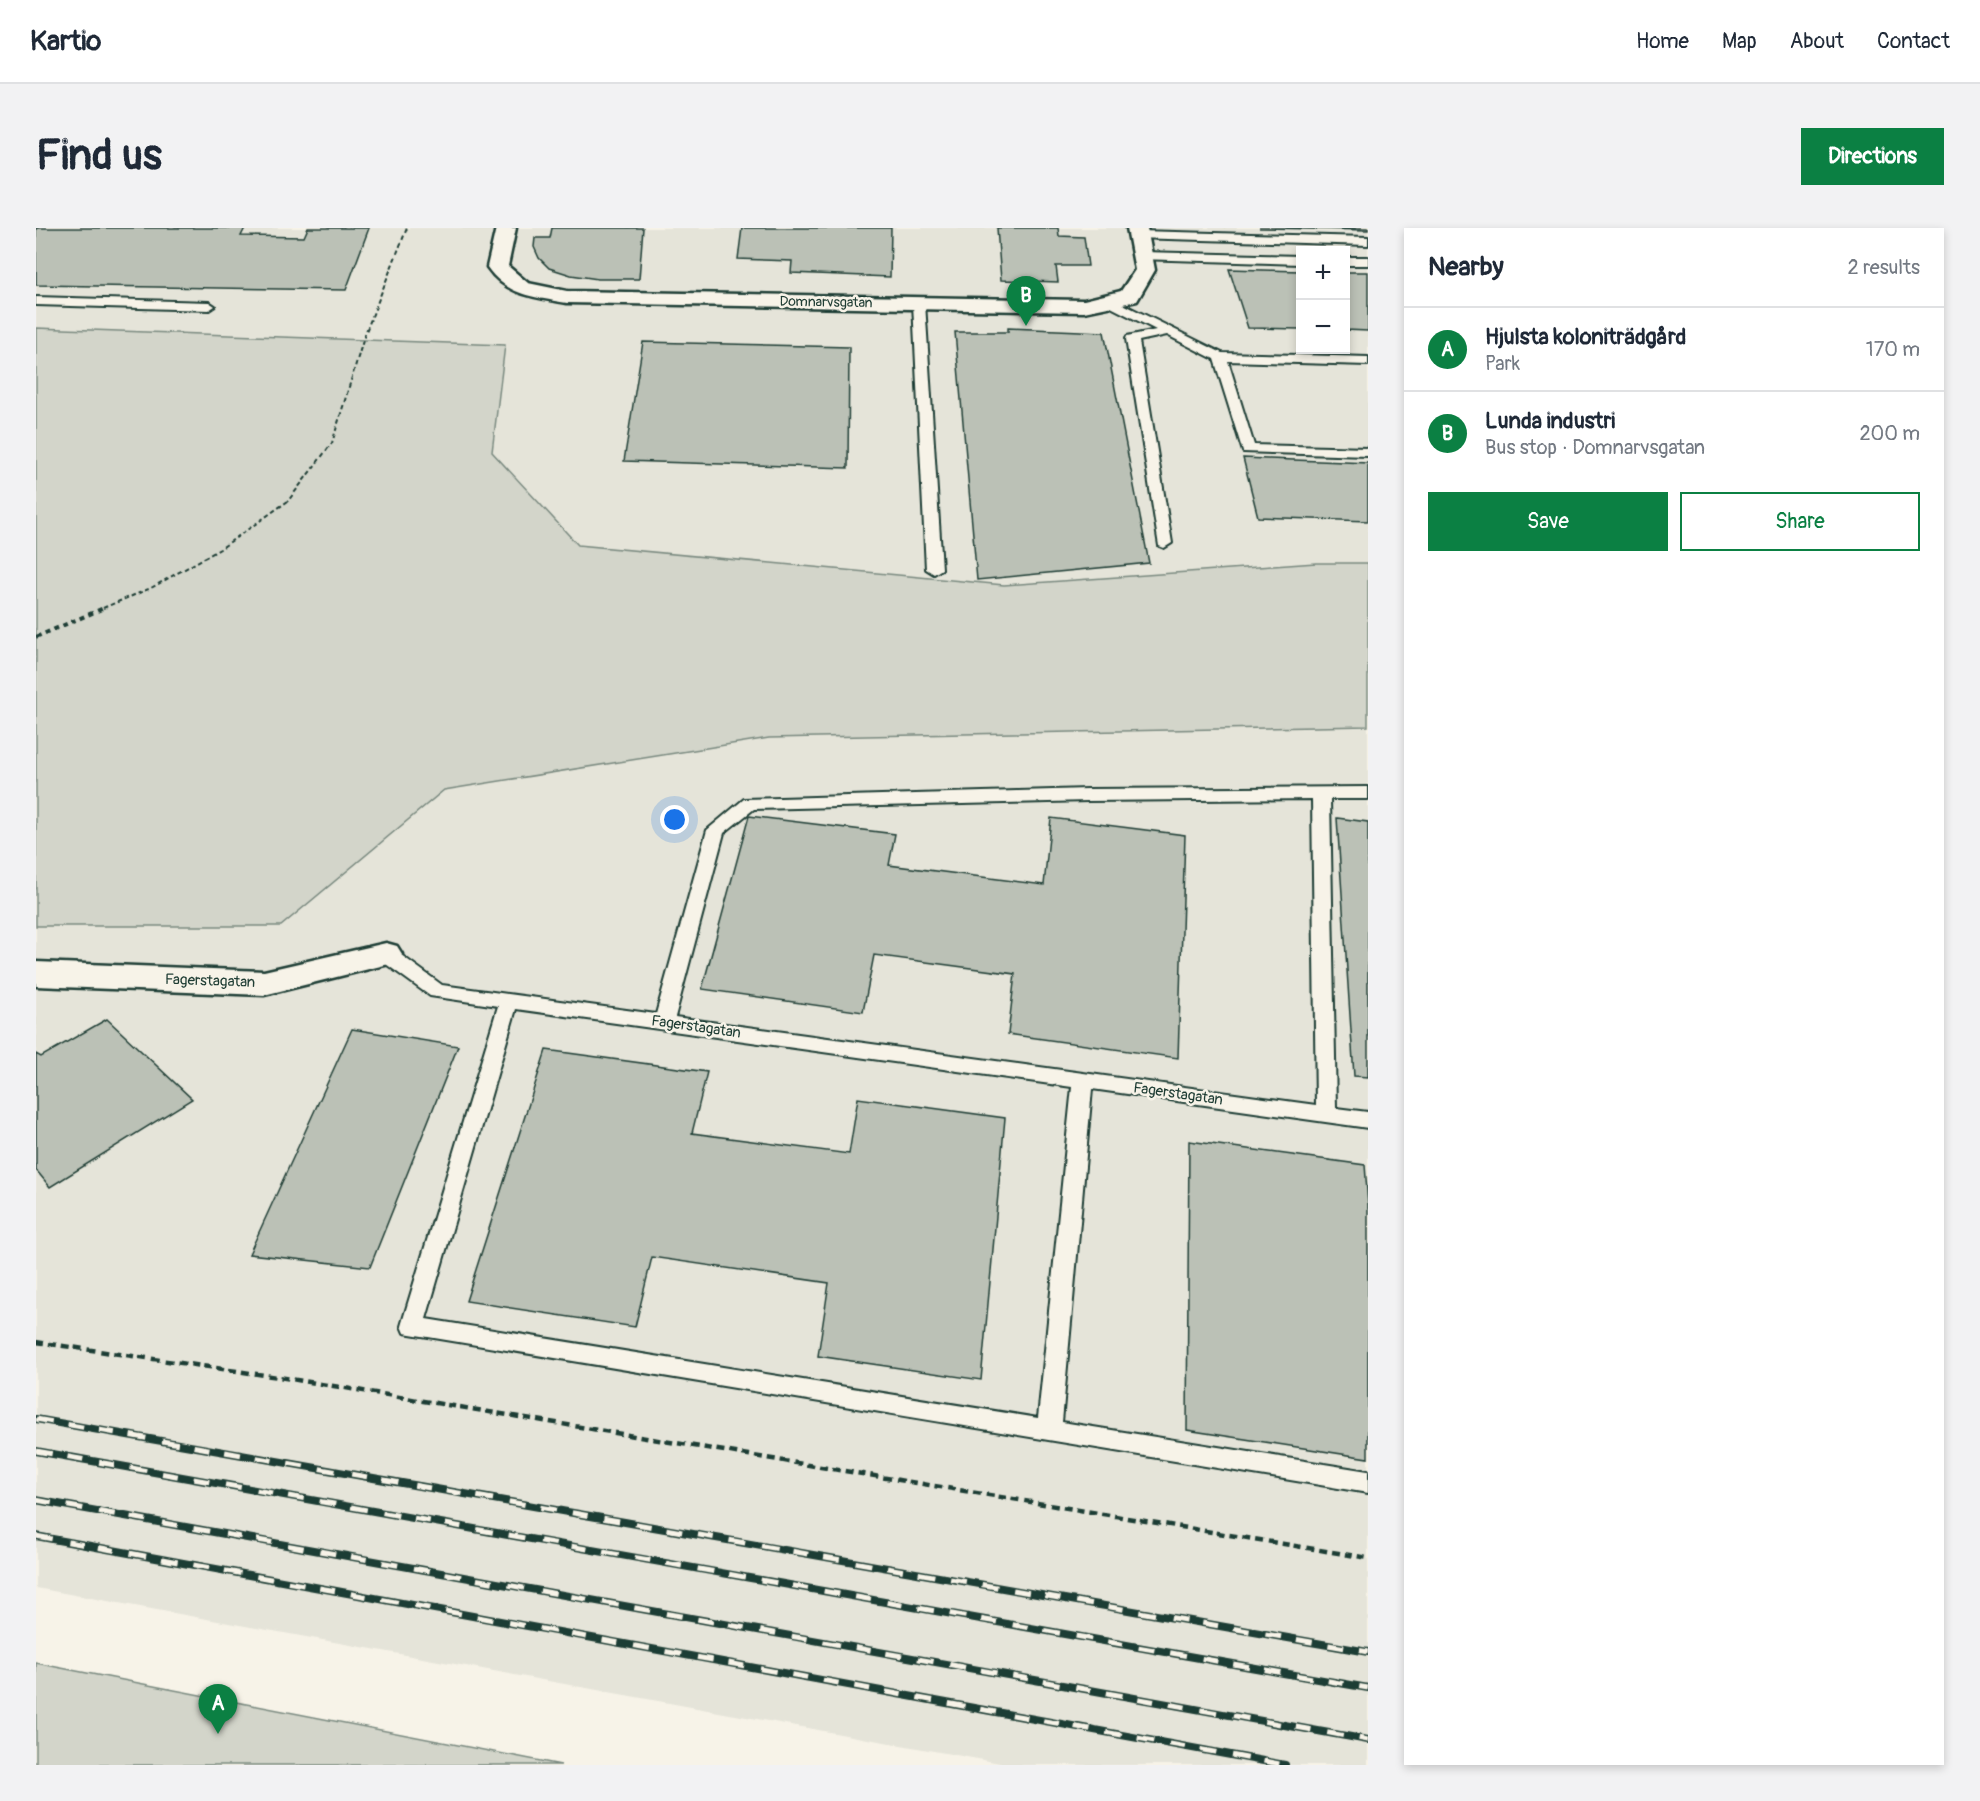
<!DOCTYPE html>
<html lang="en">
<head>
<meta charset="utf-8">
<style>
  body { margin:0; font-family:Pangolin,sans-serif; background:#f2f2f3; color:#1f2937 }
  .controls { position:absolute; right:18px; top:18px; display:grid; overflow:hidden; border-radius:0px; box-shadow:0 3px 9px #0003 }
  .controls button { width:54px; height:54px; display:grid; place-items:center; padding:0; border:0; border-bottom:2px solid #e0e1e3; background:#fff; color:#1f2937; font:30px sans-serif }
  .you { position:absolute; left:639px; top:592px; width:21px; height:21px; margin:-15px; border:4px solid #fff; border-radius:50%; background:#1a73e8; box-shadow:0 0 0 9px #1a73e833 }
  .badge { display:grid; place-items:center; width:39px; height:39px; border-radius:50%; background:#0b8043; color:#fff; font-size:20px; font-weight:700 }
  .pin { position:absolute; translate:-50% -50px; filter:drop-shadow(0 2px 3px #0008) }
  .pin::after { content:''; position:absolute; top:32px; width:21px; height:18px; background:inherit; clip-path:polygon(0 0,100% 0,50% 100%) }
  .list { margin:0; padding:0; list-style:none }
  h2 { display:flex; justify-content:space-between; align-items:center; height:78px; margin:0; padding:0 24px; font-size:26px }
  h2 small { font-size:20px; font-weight:400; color:#747a83 }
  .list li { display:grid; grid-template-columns:39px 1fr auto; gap:18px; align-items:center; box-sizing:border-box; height:84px; padding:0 24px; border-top:2px solid #e0e1e3 }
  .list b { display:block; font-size:22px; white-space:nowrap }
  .list p { margin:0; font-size:20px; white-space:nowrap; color:#747a83 }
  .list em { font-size:20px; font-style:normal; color:#747a83 }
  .actions { display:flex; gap:12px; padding:18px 24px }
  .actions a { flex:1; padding:14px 0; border:2px solid #0b8043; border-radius:0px; text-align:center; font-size:21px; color:#0b8043 }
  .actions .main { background:#0b8043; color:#fff }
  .map { position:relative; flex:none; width:1332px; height:1537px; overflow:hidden; border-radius:0px }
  header { display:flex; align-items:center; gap:36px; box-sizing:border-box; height:84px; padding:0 30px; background:#fff; border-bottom:2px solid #e0e1e3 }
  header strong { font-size:28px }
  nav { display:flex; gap:33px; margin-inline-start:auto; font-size:21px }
  .intro { display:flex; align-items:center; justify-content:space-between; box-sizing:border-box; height:144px; padding:0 36px }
  h1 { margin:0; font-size:42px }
  .button { padding:15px 27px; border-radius:0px; background:#0b8043; color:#fff; font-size:21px; font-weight:700 }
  main { display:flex; gap:36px; padding:0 36px }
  aside { flex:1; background:#fff; border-radius:0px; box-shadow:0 3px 9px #0003 }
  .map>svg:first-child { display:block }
  .built { fill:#e5e4d9; fill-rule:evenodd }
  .green { fill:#d3d5ca; stroke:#79897f; stroke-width:1.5 }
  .building { fill:#bbc1b6; stroke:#1f3d34; stroke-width:1.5 }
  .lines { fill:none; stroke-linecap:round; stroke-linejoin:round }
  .lane-casing { stroke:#1f3d34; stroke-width:4 }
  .street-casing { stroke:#1f3d34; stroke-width:5 }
  .path-far2 { stroke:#1f3d34; stroke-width:2; stroke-dasharray:4.5 3; stroke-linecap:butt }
  .path-far1 { stroke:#1f3d34; stroke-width:4; stroke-dasharray:5 4.5; stroke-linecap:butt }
  .path { stroke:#1f3d34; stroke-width:4.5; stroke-dasharray:8 5; stroke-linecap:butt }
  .lane { fill:#f7f3e8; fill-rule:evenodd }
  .street { fill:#f7f3e8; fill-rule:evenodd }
  .rail-casing { stroke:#1f3d34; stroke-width:8 }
  .rail { stroke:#f7f3e8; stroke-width:5; stroke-dasharray:16; stroke-linecap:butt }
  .labels { text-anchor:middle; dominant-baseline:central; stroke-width:5; stroke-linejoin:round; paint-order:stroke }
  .far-street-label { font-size:14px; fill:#1f3d34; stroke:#f7f3e8 }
  .street-label { font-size:15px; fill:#1f3d34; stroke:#f7f3e8 }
</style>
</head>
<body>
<header>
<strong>Kartio</strong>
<nav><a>Home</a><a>Map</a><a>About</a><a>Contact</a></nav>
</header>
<div class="intro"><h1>Find us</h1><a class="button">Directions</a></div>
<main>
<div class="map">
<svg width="1332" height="1537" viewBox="0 0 1332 1537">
  <rect width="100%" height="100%" fill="#f7f3e8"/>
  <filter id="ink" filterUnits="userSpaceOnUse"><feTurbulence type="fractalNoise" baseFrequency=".0167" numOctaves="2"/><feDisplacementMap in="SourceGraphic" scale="12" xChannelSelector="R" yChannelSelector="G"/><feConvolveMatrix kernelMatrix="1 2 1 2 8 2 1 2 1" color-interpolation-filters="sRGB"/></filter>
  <g filter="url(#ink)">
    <!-- built -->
    <path class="built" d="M 0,0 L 1332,0 L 1332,1537 L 975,1537 L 0,1360 ZM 1264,22 L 1310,22 L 1310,122 L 1264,122 Z"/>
    <!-- green -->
    <path class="green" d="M 0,100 L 469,117 L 456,224 L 542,317 L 968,357 L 1280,335 L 1332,335 L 1332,498 L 733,510 L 408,562 L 245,698 L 0,698 Z
      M 0,1435 L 20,1439 L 525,1537 L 0,1537 Z"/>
    <!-- building -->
    <path class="building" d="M 0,0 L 209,0 L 205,8 L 268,9 L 272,0 L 333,0 L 310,62 L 0,57 Z
      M 516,0 L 607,0 L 603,51 L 562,51 L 535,47 L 513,40 L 503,30 L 498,19 L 499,10 L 514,10 Z
      M 706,0 L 855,0 L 854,49 L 755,45 L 756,33 L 702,31 Z
      M 961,0 L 1022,0 L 1023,8 L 1048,9 L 1052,38 L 1020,38 L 1022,54 L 965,52 Z
      M 1223,0 L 1332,0 L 1332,2 Z
      M 1193,41 L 1264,43 L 1264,101 L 1212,100 Z
      M 1310,44 L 1332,44 L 1332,103 L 1310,102 Z
      M 972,100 L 1068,104 L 1113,335 L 941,352 L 919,104 L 972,104 Z
      M 607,114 L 813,119 L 812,240 L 588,233 Z
      M 1207,230 L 1332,235 L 1332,293 L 1222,289 Z
      M 713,588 L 859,606 L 853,637 L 1008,657 L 1015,590 L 1149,607 L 1142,830 L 972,806 L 979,746 L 838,727 L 827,784 L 666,761 Z
      M 1301,590 L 1332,594 L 1332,849 L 1318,848 Z
      M 71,791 L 156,871 L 14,959 L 0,942 L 0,826 L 5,829 Z
      M 316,801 L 422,818 L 334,1039 L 213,1026 Z
      M 510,822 L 671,844 L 656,905 L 813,926 L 822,870 L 969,890 L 945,1152 L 782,1128 L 793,1055 L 616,1029 L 599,1099 L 430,1073 Z
      M 1153,913 L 1329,937 L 1332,977 L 1332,1230 L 1151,1202 Z"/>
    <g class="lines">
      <!-- lane casing -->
      <g class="lane-casing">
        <path id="lane" d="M 1102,3 L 1332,9 L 1332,17 L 1098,10 L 1096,7 Z
          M 1106,24 L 1264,28 L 1264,36 L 1102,31 L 1102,25 Z
          M 1310,29 L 1332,29 L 1332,37 L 1310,37 Z
          M 0,69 L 173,74 L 179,78 L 173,82 L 0,77 Z
          M 1073,69 L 1186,125 L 1332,129 L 1332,137 L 1192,133 L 1218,217 L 1332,220 L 1332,228 L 1207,224 L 1178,131 L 1131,107 L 1103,113 L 1136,315 L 1128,320 L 1123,318 L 1090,111 L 1091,108 L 1120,102 L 1069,76 L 1069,70 Z
          M 883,71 L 889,75 L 906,341 L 898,346 L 890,341 L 877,75 Z
          M 1332,559 L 1332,571 L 1294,571 L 1300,880 L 1332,884 L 1332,900 L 1056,861 L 1026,1194 L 1332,1243 L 1332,1265 L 368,1105 L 365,1098 L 462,778 L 394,768 L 343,731 L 340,726 L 343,721 L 357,721 L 406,757 L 620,786 L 671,602 L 708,571 L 1052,561 ZM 1276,571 L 1280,877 L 639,789 L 688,605 L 718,581 L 1052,573 ZM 480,781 L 1036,859 L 1002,1190 L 390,1091 Z"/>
      </g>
      <!-- street casing -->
      <g class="street-casing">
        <path id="street" d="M 460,0 L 480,0 L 472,38 L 492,55 L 531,63 L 1048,72 L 1085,63 L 1099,42 L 1091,0 L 1111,0 L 1119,42 L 1101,73 L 1048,84 L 531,75 C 499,69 471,68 451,39 Z
          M 350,715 L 361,718 L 366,726 L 361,734 L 228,767 L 0,758 L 0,734 L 228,743 Z"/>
      </g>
      <!-- path-far2 -->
      <path class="path-far2" d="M 67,380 L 115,360 L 184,321 L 252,273 L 296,215 L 329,106 L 371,0"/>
      <!-- path-far1 -->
      <path class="path-far1" d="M 0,409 L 70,379"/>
      <!-- path -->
      <path class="path" d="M 0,1114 L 249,1150 L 1332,1330"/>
      <!-- lane -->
      <use href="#lane" class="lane"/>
      <!-- street -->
      <use href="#street" class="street"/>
      <!-- rail casing -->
      <g class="rail-casing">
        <path id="rail" d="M 0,1191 L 1332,1424
          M 0,1223 L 1332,1460
          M 0,1272 L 1332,1512
          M 0,1308 L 1249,1537"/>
      </g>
      <!-- rail -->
      <use href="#rail" class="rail"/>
    </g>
  </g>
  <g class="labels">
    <!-- far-street labels -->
    <g class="far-street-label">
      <text transform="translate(790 74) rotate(1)">Domnarvsgatan</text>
    </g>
    <!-- street labels -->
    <g class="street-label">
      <text transform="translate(174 753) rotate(2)">Fagerstagatan</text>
      <text transform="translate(660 799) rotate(8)">Fagerstagatan</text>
      <text transform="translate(1142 866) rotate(8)">Fagerstagatan</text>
    </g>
  </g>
</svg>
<div class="controls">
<button>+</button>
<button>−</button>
</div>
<div class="you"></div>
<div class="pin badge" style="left:182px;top:1506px">A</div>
<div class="pin badge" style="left:990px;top:98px">B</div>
</div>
<aside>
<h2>Nearby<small>2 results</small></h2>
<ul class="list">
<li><span class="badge">A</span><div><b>Hjulsta koloniträdgård</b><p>Park</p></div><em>170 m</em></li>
<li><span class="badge">B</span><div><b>Lunda industri</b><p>Bus stop · Domnarvsgatan</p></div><em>200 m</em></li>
</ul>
<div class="actions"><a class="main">Save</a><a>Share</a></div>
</aside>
</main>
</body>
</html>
